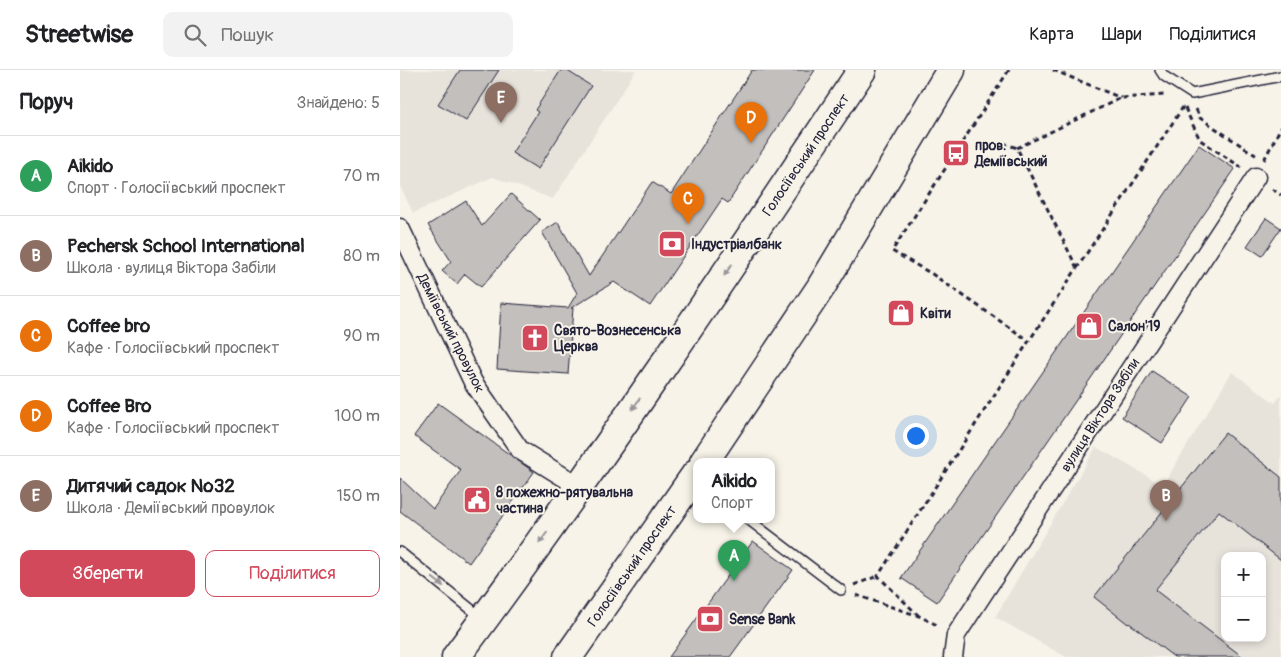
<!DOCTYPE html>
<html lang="uk">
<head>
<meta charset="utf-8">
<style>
  body { margin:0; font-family:Pangolin,sans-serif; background:#f2f2f2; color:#202124 }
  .controls { position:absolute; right:15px; bottom:15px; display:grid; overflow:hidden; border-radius:10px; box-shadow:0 2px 8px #0003 }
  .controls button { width:45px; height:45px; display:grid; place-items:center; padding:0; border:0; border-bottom:1px solid #e0e0e0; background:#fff; color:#202124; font:25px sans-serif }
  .you { position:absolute; left:515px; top:365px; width:18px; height:18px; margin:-12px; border:4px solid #fff; border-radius:50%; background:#1a73e8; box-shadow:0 0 0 8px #1a73e833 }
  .badge { display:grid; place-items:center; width:32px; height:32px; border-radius:50%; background:#d1495b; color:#fff; font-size:16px; font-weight:700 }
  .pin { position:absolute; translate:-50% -41px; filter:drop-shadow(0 1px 2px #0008) }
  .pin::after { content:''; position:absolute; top:26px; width:18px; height:15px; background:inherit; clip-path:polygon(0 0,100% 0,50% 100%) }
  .popup { position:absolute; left:293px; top:388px; width:82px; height:65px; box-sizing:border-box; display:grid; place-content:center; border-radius:10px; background:#fff; filter:drop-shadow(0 1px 4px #0005); font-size:16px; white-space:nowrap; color:#757577 }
  .popup b { font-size:19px; color:#202124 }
  .popup::after { content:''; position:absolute; left:50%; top:100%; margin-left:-10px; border:10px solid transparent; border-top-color:#fff }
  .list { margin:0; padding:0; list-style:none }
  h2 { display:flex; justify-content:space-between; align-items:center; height:65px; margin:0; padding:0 20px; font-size:21px }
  h2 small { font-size:16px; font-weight:400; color:#757577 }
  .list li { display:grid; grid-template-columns:32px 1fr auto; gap:15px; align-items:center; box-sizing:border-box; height:80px; padding:0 20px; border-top:1px solid #e0e0e0 }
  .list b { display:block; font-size:19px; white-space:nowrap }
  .list p { margin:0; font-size:16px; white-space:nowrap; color:#757577 }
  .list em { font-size:16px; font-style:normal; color:#757577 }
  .actions { display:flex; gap:10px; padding:15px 20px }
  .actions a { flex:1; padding:11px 0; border:1px solid #d1495b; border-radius:10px; text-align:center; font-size:18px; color:#d1495b }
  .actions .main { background:#d1495b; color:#fff }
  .icon { flex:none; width:28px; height:28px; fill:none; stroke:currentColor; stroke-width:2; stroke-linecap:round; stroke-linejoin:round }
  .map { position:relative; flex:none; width:881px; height:587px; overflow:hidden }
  header { display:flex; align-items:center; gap:30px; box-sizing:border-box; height:70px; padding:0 25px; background:#fff; border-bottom:1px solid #e0e0e0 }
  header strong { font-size:24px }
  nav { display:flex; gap:28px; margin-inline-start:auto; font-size:18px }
  .search { width:350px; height:45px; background:#f2f2f2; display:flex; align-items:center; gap:12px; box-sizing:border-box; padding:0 18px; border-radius:10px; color:#757577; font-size:19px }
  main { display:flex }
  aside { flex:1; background:#fff }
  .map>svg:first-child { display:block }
  .built { fill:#e7e3db; fill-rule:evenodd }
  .building { fill:#c2bfbd; stroke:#22223b }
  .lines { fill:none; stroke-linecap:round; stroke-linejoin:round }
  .lane-casing { stroke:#22223b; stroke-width:12 }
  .street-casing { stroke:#22223b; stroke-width:21 }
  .primary-casing { stroke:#22223b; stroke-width:31 }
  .highway-casing { stroke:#22223b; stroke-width:31 }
  .path { stroke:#22223b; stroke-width:3; stroke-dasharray:5 4; stroke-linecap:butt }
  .lane { stroke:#f7f3e8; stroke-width:9 }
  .street { stroke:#f7f3e8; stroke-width:18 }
  .primary { stroke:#f7f3e8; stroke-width:28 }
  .highway { stroke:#f7f3e8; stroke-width:28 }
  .oneway { fill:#97959a }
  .labels { text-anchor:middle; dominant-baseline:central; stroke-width:4; stroke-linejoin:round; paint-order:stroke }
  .poi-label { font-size:14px; font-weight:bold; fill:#22223b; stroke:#f7f3e8; text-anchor:start }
  .street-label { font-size:14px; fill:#22223b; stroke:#f7f3e8 }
</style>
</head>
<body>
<header>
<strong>Streetwise</strong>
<div class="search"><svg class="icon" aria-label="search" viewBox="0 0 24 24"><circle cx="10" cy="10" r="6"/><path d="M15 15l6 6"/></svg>Пошук</div>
<nav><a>Карта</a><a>Шари</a><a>Поділитися</a></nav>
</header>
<main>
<aside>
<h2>Поруч<small>Знайдено: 5</small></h2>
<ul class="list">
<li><span class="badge" style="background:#2e9e5b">A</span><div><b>Aikido</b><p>Спорт · Голосіївський проспект</p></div><em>70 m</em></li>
<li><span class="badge" style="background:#8d6e63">B</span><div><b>Pechersk School International</b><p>Школа · вулиця Віктора Забіли</p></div><em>80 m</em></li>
<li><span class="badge" style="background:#e8710a">C</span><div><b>Coffee bro</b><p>Кафе · Голосіївський проспект</p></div><em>90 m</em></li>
<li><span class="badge" style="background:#e8710a">D</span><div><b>Coffee Bro</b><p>Кафе · Голосіївський проспект</p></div><em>100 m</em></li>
<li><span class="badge" style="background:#8d6e63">E</span><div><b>Дитячий садок №32</b><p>Школа · Деміївський провулок</p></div><em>150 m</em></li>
</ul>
<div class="actions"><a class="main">Зберегти</a><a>Поділитися</a></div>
</aside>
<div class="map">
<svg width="881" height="587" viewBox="0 0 881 587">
  <rect width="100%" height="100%" fill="#f7f3e8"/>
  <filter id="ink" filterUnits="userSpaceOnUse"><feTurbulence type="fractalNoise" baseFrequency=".02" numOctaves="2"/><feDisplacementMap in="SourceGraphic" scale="10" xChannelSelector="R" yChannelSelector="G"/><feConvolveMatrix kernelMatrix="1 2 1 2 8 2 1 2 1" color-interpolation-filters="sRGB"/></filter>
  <g filter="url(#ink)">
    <!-- built -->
    <path class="built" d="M 0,0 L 236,0 L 153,129 L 93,107 L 13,143 L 0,116 Z
      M 832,302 L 875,333 L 881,325 L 881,587 L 666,587 L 595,547 L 696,377 L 763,415 ZM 825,486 L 862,486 L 862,568 L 825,568 Z"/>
    <!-- building -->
    <path class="building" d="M 60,0 L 99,0 L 66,51 L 38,34 Z
      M 161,0 L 166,0 L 191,16 L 138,99 L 112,83 L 138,42 L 135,40 Z
      M 352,0 L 415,0 L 328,133 L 322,129 L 250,236 L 214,212 L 171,238 L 173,238 L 168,304 L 97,299 L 101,233 L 168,238 L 177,223 L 142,162 L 158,152 L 189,206 L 252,112 L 271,124 Z
      M 799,75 L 835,99 L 537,532 L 501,508 Z
      M 111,124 L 140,150 L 81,217 L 65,204 L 57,214 L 42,201 L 51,191 L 28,155 L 66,131 L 82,156 Z
      M 866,148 L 881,158 L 862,186 L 847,176 Z
      M 752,301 L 792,327 L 762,373 L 722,347 Z
      M 38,333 L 134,402 L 69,493 L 0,441 L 0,408 L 33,439 L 61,400 L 14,366 Z
      M 825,363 L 881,407 L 881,490 L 819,441 L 755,520 L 843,587 L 774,587 L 729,553 L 728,554 L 694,527 Z
      M 353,471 L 393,500 L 330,587 L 269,587 Z"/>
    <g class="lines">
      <!-- lane casing -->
      <g class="lane-casing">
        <path id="lane" d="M 760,0 L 764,6 L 792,24 L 881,6
          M 349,450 L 441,520
          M 0,482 L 82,548"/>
      </g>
      <!-- street casing -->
      <g class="street-casing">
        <path id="street" d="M 0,158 L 73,312 L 120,380 L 180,417
          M 553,587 L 556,565 L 856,107"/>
      </g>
      <!-- primary casing -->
      <g class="primary-casing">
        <path id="primary" d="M 56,587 C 198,396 330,198 462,0"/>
      </g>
      <!-- highway casing -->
      <g class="highway-casing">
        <path id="highway" d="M 304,392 L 421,217 L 551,0
          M 168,587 L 296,404"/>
      </g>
      <!-- path -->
      <path class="path" d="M 609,0 L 492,181 L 532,204 L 629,271
        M 653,0 L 721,28
        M 785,38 L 800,70 L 841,97
        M 796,39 L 800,48 L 857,86
        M 603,73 L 617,78 L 677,198
        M 617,78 L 721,28 L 764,25
        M 864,90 L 881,57
        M 872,119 L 881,125
        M 454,515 L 478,506
        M 456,525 L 519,546 L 539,556
        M 519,546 L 478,506 L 629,271 L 783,37"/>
      <!-- lane -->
      <use href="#lane" class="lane"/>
      <!-- street -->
      <use href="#street" class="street"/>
      <!-- primary -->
      <use href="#primary" class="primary"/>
      <!-- highway -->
      <use href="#highway" class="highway"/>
    </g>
    <!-- one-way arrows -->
    <defs><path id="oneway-solid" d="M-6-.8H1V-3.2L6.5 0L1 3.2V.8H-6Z" transform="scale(1.25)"/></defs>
    <g class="oneway">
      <use href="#oneway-solid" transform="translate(328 200) rotate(124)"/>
      <use href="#oneway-solid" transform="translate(236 334) rotate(124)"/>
      <use href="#oneway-solid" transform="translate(143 468) rotate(126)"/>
      <use href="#oneway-solid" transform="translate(38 512) rotate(38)"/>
    </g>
  </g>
  <!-- icons -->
  <defs>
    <g id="bus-square" transform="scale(1.4375)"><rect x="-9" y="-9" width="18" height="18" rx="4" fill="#d1495b" stroke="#f7f3e8"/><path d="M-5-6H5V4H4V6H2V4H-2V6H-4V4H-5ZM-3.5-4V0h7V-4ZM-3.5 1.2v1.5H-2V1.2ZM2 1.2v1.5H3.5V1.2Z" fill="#fff"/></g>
    <g id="bank-square" transform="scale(1.4375)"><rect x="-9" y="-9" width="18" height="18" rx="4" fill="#d1495b" stroke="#f7f3e8"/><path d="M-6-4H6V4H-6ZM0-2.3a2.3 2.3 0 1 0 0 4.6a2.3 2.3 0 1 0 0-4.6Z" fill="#fff"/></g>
    <g id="shop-square" transform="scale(1.4375)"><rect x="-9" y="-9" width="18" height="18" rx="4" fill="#d1495b" stroke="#f7f3e8"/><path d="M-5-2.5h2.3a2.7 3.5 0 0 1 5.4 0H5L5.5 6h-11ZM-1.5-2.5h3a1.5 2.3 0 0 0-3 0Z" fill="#fff"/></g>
    <g id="church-square" transform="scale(1.4375)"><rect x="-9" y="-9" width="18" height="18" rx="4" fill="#d1495b" stroke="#f7f3e8"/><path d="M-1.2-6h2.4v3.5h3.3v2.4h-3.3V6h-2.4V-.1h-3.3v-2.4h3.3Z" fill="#fff"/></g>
    <g id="civic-square" transform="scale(1.4375)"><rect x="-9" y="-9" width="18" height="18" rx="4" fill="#d1495b" stroke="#f7f3e8"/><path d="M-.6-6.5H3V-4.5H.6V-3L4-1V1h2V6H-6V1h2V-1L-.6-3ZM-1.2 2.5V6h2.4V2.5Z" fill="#fff"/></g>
  </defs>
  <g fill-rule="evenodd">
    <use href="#bus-square" x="556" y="83"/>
    <use href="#bank-square" x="272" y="174"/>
    <use href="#shop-square" x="501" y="243"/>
    <use href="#shop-square" x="689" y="256"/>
    <use href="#church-square" x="135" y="268"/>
    <use href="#civic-square" x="77" y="430"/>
    <use href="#bank-square" x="310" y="549"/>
  </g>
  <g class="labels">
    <!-- poi labels -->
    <g class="poi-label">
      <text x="575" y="75">пров.<tspan x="575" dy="16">Деміївський</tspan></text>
      <text x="291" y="174">Індустріалбанк</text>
      <text x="520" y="243">Квіти</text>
      <text x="708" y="256">Салон'19</text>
      <text x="154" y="260">Свято-Вознесенська<tspan x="154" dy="16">Церква</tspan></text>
      <text x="96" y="422">8 пожежно-рятувальна<tspan x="96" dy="16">частина</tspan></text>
      <text x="329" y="549">Sense Bank</text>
    </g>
    <!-- street labels -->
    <g class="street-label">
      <text transform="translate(406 85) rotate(-56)">Голосіївський проспект</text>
      <text transform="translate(51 263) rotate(63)">Деміївський провулок</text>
      <text transform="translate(700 345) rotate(-57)">вулиця Віктора Забіли</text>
      <text transform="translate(232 496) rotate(-55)">Голосіївський проспект</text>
    </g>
  </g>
</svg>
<div class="controls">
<button>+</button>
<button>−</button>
</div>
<div class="you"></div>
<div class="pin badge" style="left:334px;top:511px;background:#2e9e5b">A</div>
<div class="popup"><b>Aikido</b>Спорт</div>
<div class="pin badge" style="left:766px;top:451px;background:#8d6e63">B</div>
<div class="pin badge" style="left:288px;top:154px;background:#e8710a">C</div>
<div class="pin badge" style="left:351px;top:73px;background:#e8710a">D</div>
<div class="pin badge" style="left:101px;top:53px;background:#8d6e63">E</div>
</div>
</main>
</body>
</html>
